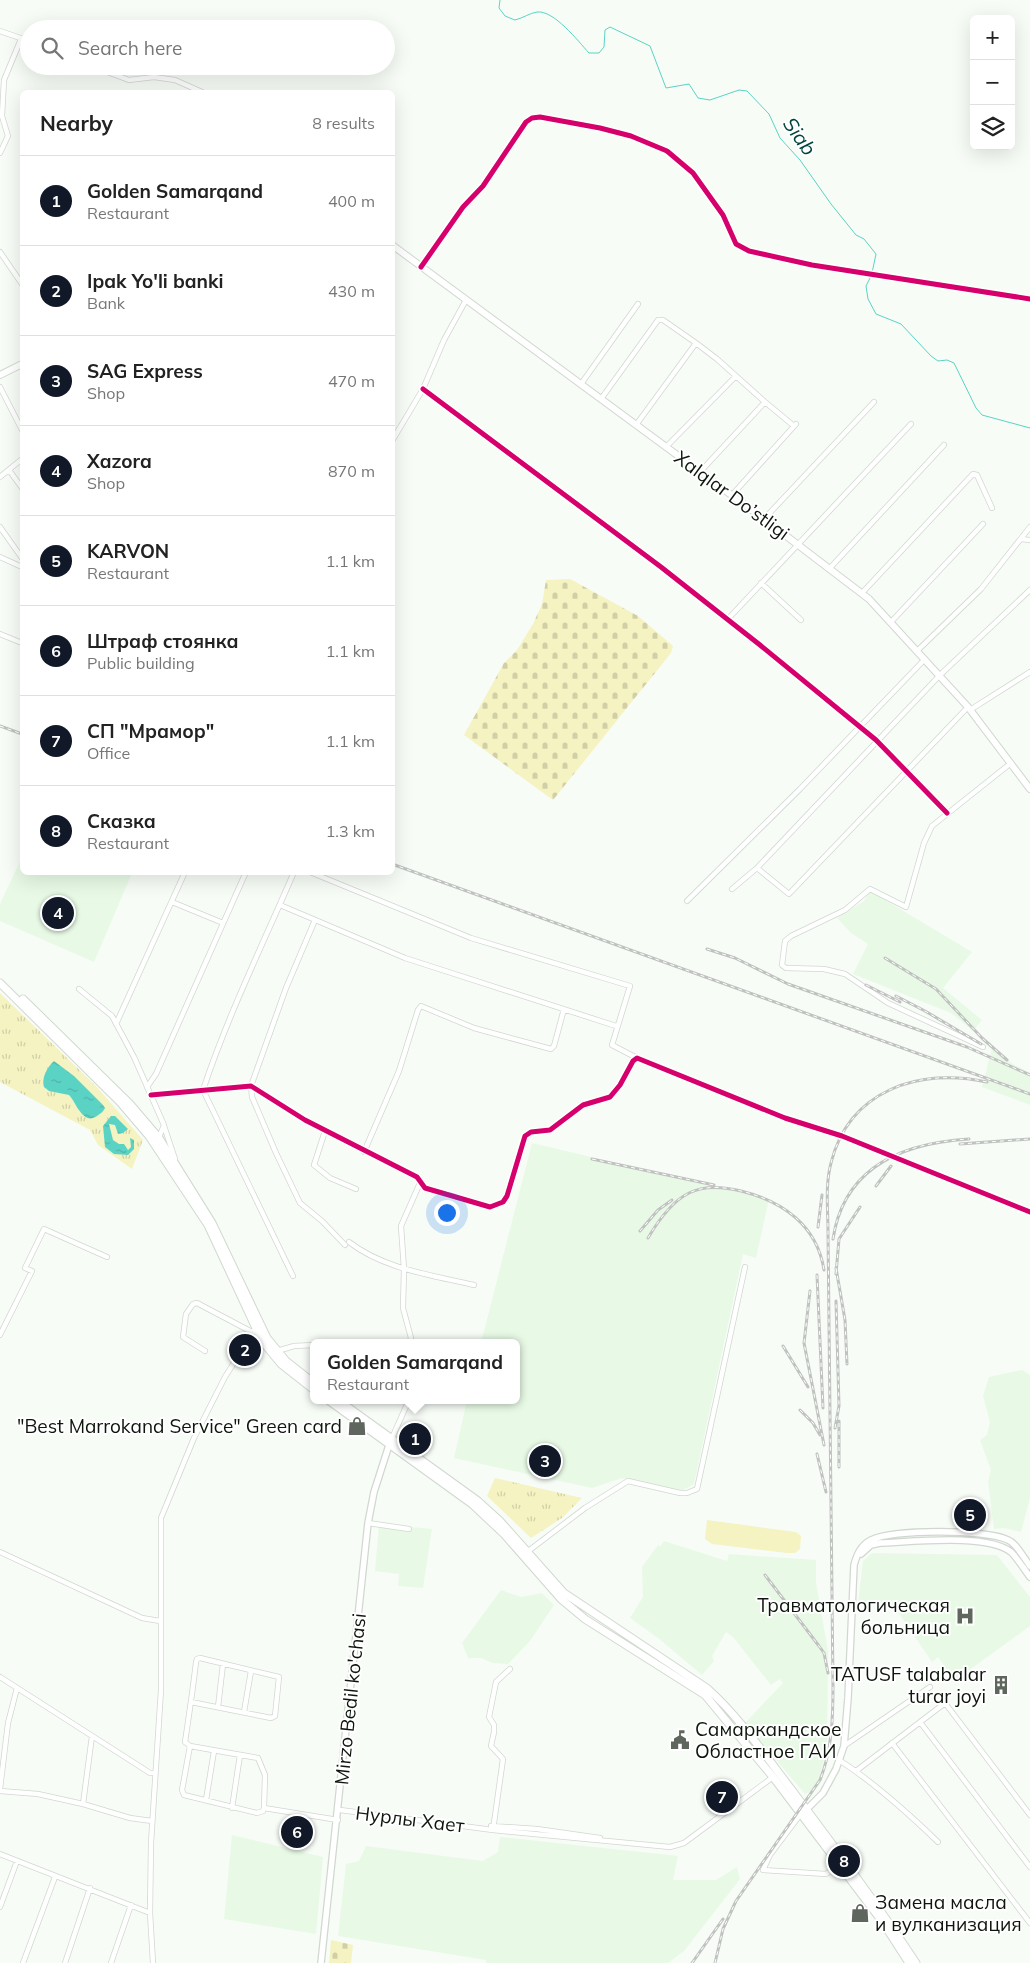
<!DOCTYPE html>
<html lang="en">
<head>
<meta charset="utf-8">
<style>
  body { margin:0; font-family:Mulish,sans-serif; background:#f2f2f2; color:#222 }
  .controls { position:absolute; right:15px; top:15px; display:grid; overflow:hidden; border-radius:8px; box-shadow:0 5px 20px #0002 }
  .controls button { width:45px; height:45px; display:grid; place-items:center; padding:0; border:0; border-bottom:1px solid #e0e0e0; background:#fff; color:#222; font:25px sans-serif }
  .you { position:absolute; left:446px; top:1212px; width:18px; height:18px; margin:-12px; border:4px solid #fff; border-radius:50%; background:#1a73e8; box-shadow:0 0 0 8px #1a73e833 }
  .badge { display:grid; place-items:center; width:32px; height:32px; border-radius:50%; background:#111827; color:#fff; font-size:16px; font-weight:700 }
  .pin { position:absolute; translate:-50% -50%; border:2px solid #fff; box-shadow:0 1px 5px #0006 }
  .popup { position:absolute; left:310px; top:1339px; width:210px; height:65px; box-sizing:border-box; display:grid; place-content:center; border-radius:8px; background:#fff; filter:drop-shadow(0 1px 4px #0005); font-size:16px; white-space:nowrap; color:#767676 }
  .popup b { font-size:19px; color:#222 }
  .popup::after { content:''; position:absolute; left:50%; top:100%; margin-left:-10px; border:10px solid transparent; border-top-color:#fff }
  .list { margin:0; padding:0; list-style:none }
  h2 { display:flex; justify-content:space-between; align-items:center; height:65px; margin:0; padding:0 20px; font-size:21px }
  h2 small { font-size:16px; font-weight:400; color:#767676 }
  .list li { display:grid; grid-template-columns:32px 1fr auto; gap:15px; align-items:center; box-sizing:border-box; height:90px; padding:0 20px; border-top:1px solid #e0e0e0 }
  .list b { display:block; font-size:19px; white-space:nowrap }
  .list p { margin:0; font-size:16px; white-space:nowrap; color:#767676 }
  .list em { font-size:16px; font-style:normal; color:#767676 }
  .icon { flex:none; width:28px; height:28px; fill:none; stroke:currentColor; stroke-width:2; stroke-linecap:round; stroke-linejoin:round }
  .map { position:relative; flex:none; width:1030px; height:1963px; overflow:hidden }
  .search { position:absolute; background:#fff; box-shadow:0 5px 20px #0002; left:20px; top:20px; width:375px; height:55px; display:flex; align-items:center; gap:12px; box-sizing:border-box; padding:0 18px; border-radius:28px; color:#767676; font-size:19px }
  .panel { position:absolute; background:#fff; box-shadow:0 5px 20px #0002; left:20px; top:90px; width:375px; height:785px; border-radius:8px }
  .map>svg:first-child { display:block }
  .built { fill:#e8fae6 }
  .green { fill:#f5f3c2 }
  .cemetery { fill:url(#cemetery-stones) }
  .park { fill:url(#park-tufts) }
  .water { fill:url(#water-ripples) }
  .lines { fill:none; stroke-linecap:round; stroke-linejoin:round }
  .stream { stroke:#5bd3c4; stroke-width:1 }
  .minor-casing { stroke:#d1d8d0; stroke-width:6 }
  .tertiary-casing { stroke:#d1d8d0; stroke-width:8 }
  .secondary-casing { stroke:#d1d8d0; stroke-width:8 }
  .primary-casing { stroke:#d1d8d0; stroke-width:9 }
  .minor { stroke:#fefffe; stroke-width:4.5 }
  .tertiary { stroke:#fefffe; stroke-width:5.5 }
  .secondary { stroke:#fefffe; stroke-width:6 }
  .primary { stroke:#fefffe; stroke-width:7 }
  .rail-casing { stroke:#c0c2c0; stroke-width:3 }
  .rail { stroke:#fff; stroke-width:1; stroke-dasharray:4; stroke-linecap:butt }
  .cycleway-casing { stroke:#fff; stroke-width:8 }
  .cycleway { stroke:#d6006c; stroke-width:5 }
  .labels { text-anchor:middle; dominant-baseline:central; stroke-width:4; stroke-linejoin:round; paint-order:stroke }
  .street-label { font-size:19px; fill:#0d150c; stroke:#fff }
  .poi-label { font-size:19px; fill:#0d150c; stroke:#fff; text-anchor:end }
  .water-label { font-size:20px; font-style:italic; fill:#00453c; stroke:#fff }
</style>
</head>
<body>
<div class="map">
<svg width="1030" height="1963" viewBox="0 0 1030 1963">
  <defs>
    <pattern id="cemetery-stones" width="16" height="16" patternUnits="userSpaceOnUse" patternTransform="scale(1.25)"><rect width="16" height="16" fill="#f5f3c2"/><path d="M2 7V4a2 2 0 0 1 4 0v3zM10 15v-3a2 2 0 0 1 4 0v3z" fill="#d1cfa6"/></pattern>
    <pattern id="park-tufts" width="24" height="20" patternUnits="userSpaceOnUse" patternTransform="scale(1.25)"><rect width="24" height="20" fill="#f5f3c2"/><path d="M3 7l-1-3M5 7V3M7 7l1-3M15 17l-1-3M17 17v-4M19 17l1-3" fill="none" stroke="#d1cfa6"/></pattern>
    <pattern id="water-ripples" width="26" height="14" patternUnits="userSpaceOnUse" patternTransform="scale(1.25)"><rect width="26" height="14" fill="#5bd3c4"/><path d="M2 4q2-2 4 0t4 0M15 11q2-2 4 0t4 0" fill="none" stroke="#4eb4a7"/></pattern>
  </defs>
  <rect width="100%" height="100%" fill="#f7fcf7"/>
  <!-- built -->
  <path class="built" d="M 22,857 L 22,872 L 132,873 L 94,962 L 0,921 L 0,904 Z
    M 870,891 L 972,952 L 943,988 L 982,1020 L 973,1031 L 951,1013 L 853,974 L 868,944 L 851,933 L 837,918 L 864,901 Z
    M 992,1048 L 1013,1064 L 1030,1073 L 1030,1105 L 982,1087 Z
    M 532,1143 L 769,1199 L 756,1258 L 743,1254 L 694,1484 L 680,1492 L 622,1478 L 592,1488 L 454,1458 L 467,1400 L 516,1400 L 516,1343 L 481,1343 Z
    M 1022,1370 L 1030,1375 L 1030,1498 L 1021,1532 L 1004,1528 L 994,1529 L 988,1481 L 991,1470 L 980,1440 L 987,1435 L 990,1422 L 983,1396 L 989,1377 Z
    M 379,1524 L 432,1529 L 423,1588 L 398,1586 L 399,1574 L 375,1571 Z
    M 664,1541 L 727,1561 L 729,1554 L 816,1560 L 816,1582 L 828,1651 L 827,1749 L 818,1782 L 810,1792 L 805,1794 L 745,1723 L 783,1683 L 780,1679 L 771,1685 L 733,1637 L 726,1632 L 712,1656 L 714,1661 L 702,1675 L 658,1638 L 630,1618 L 643,1597 L 642,1567 L 658,1545 L 661,1546 Z
    M 872,1553 L 997,1555 L 1030,1597 L 1030,1626 L 953,1682 L 948,1675 L 950,1674 L 938,1657 L 932,1662 L 894,1606 L 858,1604 L 863,1561 Z
    M 501,1590 L 521,1597 L 542,1593 L 554,1605 L 530,1641 L 508,1664 L 493,1663 L 481,1658 L 468,1658 L 462,1643 Z
    M 232,1835 L 323,1857 L 316,1934 L 224,1919 Z
    M 500,1837 L 678,1856 L 673,1880 L 716,1880 L 737,1867 L 740,1879 L 684,1951 L 668,1963 L 486,1963 L 486,1960 L 338,1936 L 346,1864 L 359,1861 L 366,1846 L 483,1861 L 498,1852 Z"/>
  <!-- green -->
  <path class="green" d="M 707,1520 L 796,1532 L 801,1536 L 800,1549 L 795,1553 L 787,1553 L 712,1544 L 705,1539 Z"/>
  <!-- cemetery -->
  <path class="cemetery" d="M 570,579 L 638,616 L 673,646 L 671,653 L 553,800 L 464,735 L 504,663 L 517,650 L 533,624 L 542,604 L 546,580 Z
    M 331,1940 L 353,1945 L 351,1963 L 329,1963 Z"/>
  <!-- park -->
  <path class="park" d="M 0,993 L 96,1086 L 143,1140 L 132,1169 L 98,1145 L 90,1130 L 0,1082 Z
    M 495,1478 L 582,1498 L 562,1518 L 531,1538 L 487,1496 Z"/>
  <!-- water -->
  <path class="water" d="M 54,1061 L 74,1076 L 103,1105 L 105,1108 C 103,1112 101,1113 97,1116 C 83,1126 76,1102 69,1095 L 49,1091 L 44,1087 C 41,1079 47,1067 54,1061 Z
    M 111,1116 L 115,1116 L 128,1129 L 123,1133 L 118,1134 L 115,1125 L 109,1124 L 113,1140 L 119,1144 L 124,1144 L 128,1150 L 131,1147 L 130,1138 L 134,1140 L 134,1149 L 128,1155 L 114,1154 L 105,1147 L 103,1126 Z"/>
  <g class="lines">
    <!-- stream -->
    <path class="stream" d="M 500,0 L 499,8 L 505,16 L 515,20 C 523,18 530,13 537,12 C 554,10 578,41 589,53 L 599,53 L 604,47 L 605,30 L 610,27 L 650,46 L 666,88 L 689,84 L 698,98 L 710,100 L 739,90 L 747,91 L 769,114 L 780,138 L 800,160 L 831,204 L 856,235 L 864,239 L 876,254 L 872,273
      M 871,276 L 866,286 L 868,299 L 876,314 L 901,324 L 931,356 L 938,361 L 947,360 L 954,363 L 976,408 L 982,415 L 1030,428"/>
    <!-- minor casing -->
    <g class="minor-casing">
      <path id="minor" d="M 0,31 L 29,41
        M 91,66 L 129,80 L 154,77 L 175,80 L 202,92
        M 0,153 L 8,136 L 2,116 L 4,80 L 21,39
        M 0,252 L 22,284
        M 421,267 L 463,207 L 483,186 L 526,122 L 532,118 L 540,117 L 600,128 L 631,136 L 667,151 L 693,173 L 723,215 L 736,244 L 749,251 L 812,265 L 1030,299
        M 581,384 L 638,304
        M 0,387 L 22,430
        M 423,389 L 661,567 L 760,645 L 876,740 L 947,813
        M 601,399 L 658,320 L 663,320 L 696,343
        M 765,402 L 794,426
        M 636,425 L 696,343 L 717,359 L 765,402 L 700,472
        M 392,441 L 423,389 L 444,340 L 466,300
        M 666,447 L 736,376
        M 9,470 L 22,488
        M 0,477 L 22,459
        M 732,495 L 796,424
        M 764,519 L 874,402
        M 0,527 L 22,558
        M 1021,539 L 1030,540
        M 0,557 L 22,567
        M 830,568 L 944,445
        M 761,583 L 801,620
        M 862,593 L 973,474 L 977,475 L 992,508
        M 728,619 L 911,424
        M 891,622 L 983,524
        M 0,634 L 22,643
        M 917,651 L 981,589 L 1030,527
        M 970,710 L 1030,672
        M 757,868 L 789,894 L 968,707
        M 310,872 L 471,938 L 630,986 L 612,1045 L 637,1058
        M 732,889 L 757,868 L 940,675 L 1030,590
        M 687,901 L 800,789 L 925,659
        M 172,902 L 223,923
        M 280,905 L 405,958 L 616,1026
        M 315,920 L 286,988 L 251,1086 L 252,1097 L 276,1153 L 300,1203 L 322,1221 L 345,1245
        M 79,989 L 112,1016 L 134,1057 L 164,1125 L 156,1145
        M 116,1024 L 185,872
        M 983,1047 L 888,1003 L 845,974 L 824,969 L 786,968 L 782,965 L 785,941 L 791,936 L 845,910 L 870,889 L 906,907 L 924,843 L 932,826 L 1011,763
        M 147,1087 L 156,1074 L 246,872
        M 151,1095 L 251,1086 L 305,1120 L 417,1177 L 425,1188 L 490,1207 L 503,1202 L 507,1196 L 525,1136 L 531,1132 L 550,1130 L 583,1105 L 610,1097 L 620,1085 L 633,1061 L 637,1058 L 785,1118 L 842,1136 L 1030,1212
        M 164,1126 L 175,1159
        M 325,1131 L 314,1165 L 330,1178 L 356,1189
        M 364,1152 L 399,1071 L 418,1010 L 421,1006 L 474,1028 L 551,1049 L 554,1046 L 564,1009
        M 349,1242 C 384,1269 431,1275 474,1285
        M 293,1276 L 203,1090 C 228,1015 263,944 294,872
        M 0,1335 L 32,1271 L 25,1268 L 44,1229 L 107,1257
        M 409,1343 L 411,1338 L 403,1308 L 404,1269 L 401,1226 L 420,1183
        M 205,1351 L 183,1337 L 186,1314 L 193,1304 L 197,1303 L 252,1332
        M 277,1351 L 294,1346 L 314,1345
        M 392,1438 L 409,1400
        M 368,1523 L 409,1529
        M 0,1552 L 142,1618 L 160,1621
        M 527,1552 L 585,1508 L 628,1481 L 680,1493 L 687,1493 L 697,1489 L 745,1267
        M 0,1677 L 150,1773 L 155,1773
        M 191,1702 L 271,1718 L 275,1716 L 279,1677 L 200,1658 L 197,1659 L 196,1662 C 193,1689 189,1715 185,1742 L 190,1746 L 182,1790 L 184,1795 L 257,1813 L 263,1811 L 264,1808
        M 218,1707 L 223,1664
        M 244,1712 L 251,1671
        M 920,1722 L 1030,1867
        M 92,1736 L 83,1804 L 130,1818 L 152,1821
        M 892,1743 L 1030,1923
        M 190,1746 L 258,1758 L 265,1775 L 264,1808 L 338,1820
        M 844,1746 L 930,1687
        M 839,1760 C 875,1783 908,1813 938,1842
        M 856,1771 L 945,1703 L 1030,1815
        M 0,1789 L 8,1723 L 17,1688
        M 0,1791 L 38,1794 L 83,1804
        M 206,1800 L 214,1751
        M 232,1808 L 240,1755
        M 340,1810 L 493,1830 L 670,1847 L 684,1843 L 773,1777
        M 800,1815 L 770,1855 L 763,1870 L 826,1874 L 839,1866
        M 491,1826 L 537,1829 L 600,1838
        M 493,1830 L 503,1759 L 491,1746 L 494,1732 L 494,1725 L 489,1717 L 496,1682 L 510,1669
        M 0,1854 L 150,1913
        M 0,1907 L 17,1861
        M 23,1963 L 55,1877
        M 65,1963 L 90,1888
        M 111,1963 L 131,1905
        M 153,1963 L 150,1913 L 151,1843 L 161,1690 L 161,1518 L 194,1438 L 225,1377 L 256,1328"/>
    </g>
    <!-- tertiary casing -->
    <g class="tertiary-casing">
      <path id="tertiary" d="M 861,1554 L 871,1545 L 880,1543 C 911,1542 987,1533 1011,1552 C 1018,1559 1024,1569 1030,1577
        M 804,1812 L 823,1793 L 836,1769 L 844,1746 L 848,1698 L 854,1565 C 857,1554 861,1545 871,1540 C 893,1529 985,1529 1008,1540 C 1016,1543 1024,1558 1030,1566
        M 321,1963 L 368,1523 L 374,1492 L 390,1442"/>
    </g>
    <!-- secondary casing -->
    <g class="secondary-casing">
      <path id="secondary" d="M 392,245 L 764,519 L 869,599 L 968,707 L 1030,789
        M 0,375 L 22,364"/>
    </g>
    <!-- primary casing -->
    <g class="primary-casing">
      <path id="primary" d="M 0,983 L 120,1102 L 149,1136 L 208,1225 L 262,1341 L 281,1364 L 314,1390
        M 23,999 L 130,1104 L 159,1138 L 212,1223 L 267,1338 L 286,1361 L 314,1383
        M 328,1400 L 472,1504 L 504,1534 L 561,1599 L 585,1619 L 705,1695 L 773,1777 L 884,1924 L 909,1963
        M 338,1400 L 478,1501 L 499,1520 L 564,1593 L 708,1689 C 740,1718 765,1755 791,1789 C 834,1846 877,1904 916,1963"/>
    </g>
    <!-- minor -->
    <use href="#minor" class="minor"/>
    <!-- tertiary -->
    <use href="#tertiary" class="tertiary"/>
    <!-- secondary -->
    <use href="#secondary" class="secondary"/>
    <!-- primary -->
    <use href="#primary" class="primary"/>
    <!-- rail casing -->
    <g class="rail-casing">
      <path id="rail" d="M 0,726 L 22,734
        M 392,864 L 1030,1094
        M 707,949 L 735,958 L 788,984 L 967,1047 L 1030,1075
        M 885,958 L 936,989 L 982,1038 L 1007,1060
        M 866,985 L 900,1002
        M 896,996 L 925,1011 L 981,1044
        M 960,1144 L 1030,1139
        M 592,1159 L 714,1185
        M 876,1186 L 891,1166
        M 818,1227 L 822,1195
        M 640,1231 L 658,1210 L 672,1200
        M 648,1238 C 658,1221 671,1202 689,1193 C 705,1185 725,1187 741,1191 C 782,1201 817,1225 824,1270
        M 833,1239 C 844,1166 903,1143 969,1139
        M 836,1268 L 845,1320 L 847,1364
        M 836,1274 L 839,1239 L 860,1207
        M 817,1275 L 823,1408
        M 810,1291 L 804,1343 L 824,1445
        M 783,1346 L 808,1387
        M 800,1410 L 813,1423 L 820,1435
        M 835,1428 L 839,1406 L 836,1301
        M 817,1454 L 826,1492
        M 839,1467 L 839,1421
        M 765,1575 L 819,1646 L 824,1653 L 828,1673
        M 692,1963 L 723,1919
        M 715,1963 L 723,1929 L 736,1901 L 820,1780 C 832,1750 833,1719 833,1686 L 828,1232 C 828,1210 825,1185 831,1163 C 849,1090 920,1067 987,1082"/>
    </g>
    <!-- rail -->
    <use href="#rail" class="rail"/>
    <!-- cycleway casing -->
    <g class="cycleway-casing">
      <path id="cycleway" d="M 421,267 L 463,207 L 483,186 L 526,122 L 532,118 L 540,117 L 600,128 L 631,136 L 667,151 L 693,173 L 723,215 L 736,244 L 749,251 L 812,265 L 1030,299
        M 423,389 L 661,567 L 760,645 L 876,740 L 947,813
        M 151,1095 L 251,1086 L 305,1120 L 417,1177 L 425,1188 L 490,1207 L 503,1202 L 507,1196 L 525,1136 L 531,1132 L 550,1130 L 583,1105 L 610,1097 L 620,1085 L 633,1061 L 637,1058 L 785,1118 L 842,1136 L 1030,1212"/>
    </g>
    <!-- cycleway -->
    <use href="#cycleway" class="cycleway"/>
  </g>
  <!-- icons -->
  <defs>
    <g id="shop-bare" transform="scale(1.5)"><path d="M-5-2.5h2.3a2.7 3.5 0 0 1 5.4 0H5L5.5 6h-11ZM-1.5-2.5h3a1.5 2.3 0 0 0-3 0Z" fill="#5f665e" stroke="#fff" stroke-width="2.5" paint-order="stroke"/></g>
    <g id="hospital-bare" transform="scale(1.5)"><path d="M-5-5h3v3.5h4V-5h3V5h-3V1.5h-4V5h-3Z" fill="#5f665e" stroke="#fff" stroke-width="2.5" paint-order="stroke"/></g>
    <g id="building-bare" transform="scale(1.5)"><path d="M-4-6H4V6H1V3H-1V6H-4ZM-2.5-4.3h1.7v1.8h-1.7ZM.8-4.3h1.7v1.8H.8ZM-2.5-1h1.7V.8h-1.7ZM.8-1h1.7V.8H.8Z" fill="#5f665e" stroke="#fff" stroke-width="2.5" paint-order="stroke"/></g>
    <g id="civic-bare" transform="scale(1.5)"><path d="M-.6-6.5H3V-4.5H.6V-3L4-1V1h2V6H-6V1h2V-1L-.6-3ZM-1.2 2.5V6h2.4V2.5Z" fill="#5f665e" stroke="#fff" stroke-width="2.5" paint-order="stroke"/></g>
  </defs>
  <g fill-rule="evenodd">
    <use href="#shop-bare" x="357" y="1426"/>
    <use href="#hospital-bare" x="965" y="1616"/>
    <use href="#building-bare" x="1001" y="1685"/>
    <use href="#civic-bare" x="680" y="1740"/>
    <use href="#shop-bare" x="860" y="1913"/>
  </g>
  <g class="labels">
    <!-- street labels -->
    <g class="street-label">
      <text transform="translate(732 495) rotate(36)">Xalqlar Do’stligi</text>
      <text transform="translate(350 1699) rotate(-84)">Mirzo Bedil ko'chasi</text>
      <text transform="translate(410 1819) rotate(7)">Нурлы Хает</text>
    </g>
    <!-- poi labels -->
    <g class="poi-label">
      <text x="342" y="1426">"Best Marrokand Service" Green card</text>
      <text x="950" y="1605">Травматологическая<tspan x="950" dy="22">больница</tspan></text>
      <text x="986" y="1674">TATUSF talabalar<tspan x="986" dy="22">turar joyi</tspan></text>
      <text x="695" y="1729" text-anchor="start">Самаркандское<tspan x="695" dy="22">Областное ГАИ</tspan></text>
      <text x="875" y="1902" text-anchor="start">Замена масла<tspan x="875" dy="22">и вулканизация</tspan></text>
    </g>
    <!-- water labels -->
    <g class="water-label">
      <text transform="translate(800 136) rotate(55)">Siab</text>
    </g>
  </g>
</svg>
<div class="controls">
<button>+</button>
<button>−</button>
<button><svg class="icon" aria-label="layers" viewBox="0 0 24 24"><path d="M12 4l9 5-9 5-9-5zM3 14l9 5 9-5"/></svg></button>
</div>
<div class="you"></div>
<div class="pin badge" style="left:415px;top:1439px">1</div>
<div class="popup"><b>Golden Samarqand</b>Restaurant</div>
<div class="pin badge" style="left:245px;top:1350px">2</div>
<div class="pin badge" style="left:545px;top:1461px">3</div>
<div class="pin badge" style="left:58px;top:913px">4</div>
<div class="pin badge" style="left:970px;top:1515px">5</div>
<div class="pin badge" style="left:297px;top:1832px">6</div>
<div class="pin badge" style="left:722px;top:1797px">7</div>
<div class="pin badge" style="left:844px;top:1861px">8</div>
<div class="search"><svg class="icon" aria-label="search" viewBox="0 0 24 24"><circle cx="10" cy="10" r="6"/><path d="M15 15l6 6"/></svg>Search here</div>
<section class="panel">
<h2>Nearby<small>8 results</small></h2>
<ul class="list">
<li><span class="badge">1</span><div><b>Golden Samarqand</b><p>Restaurant</p></div><em>400 m</em></li>
<li><span class="badge">2</span><div><b>Ipak Yo'li banki</b><p>Bank</p></div><em>430 m</em></li>
<li><span class="badge">3</span><div><b>SAG Express</b><p>Shop</p></div><em>470 m</em></li>
<li><span class="badge">4</span><div><b>Xazora</b><p>Shop</p></div><em>870 m</em></li>
<li><span class="badge">5</span><div><b>KARVON</b><p>Restaurant</p></div><em>1.1 km</em></li>
<li><span class="badge">6</span><div><b>Штраф стоянка</b><p>Public building</p></div><em>1.1 km</em></li>
<li><span class="badge">7</span><div><b>СП &quot;Мрамор&quot;</b><p>Office</p></div><em>1.1 km</em></li>
<li><span class="badge">8</span><div><b>Сказка</b><p>Restaurant</p></div><em>1.3 km</em></li>
</ul>
</section>
</div>
</body>
</html>
